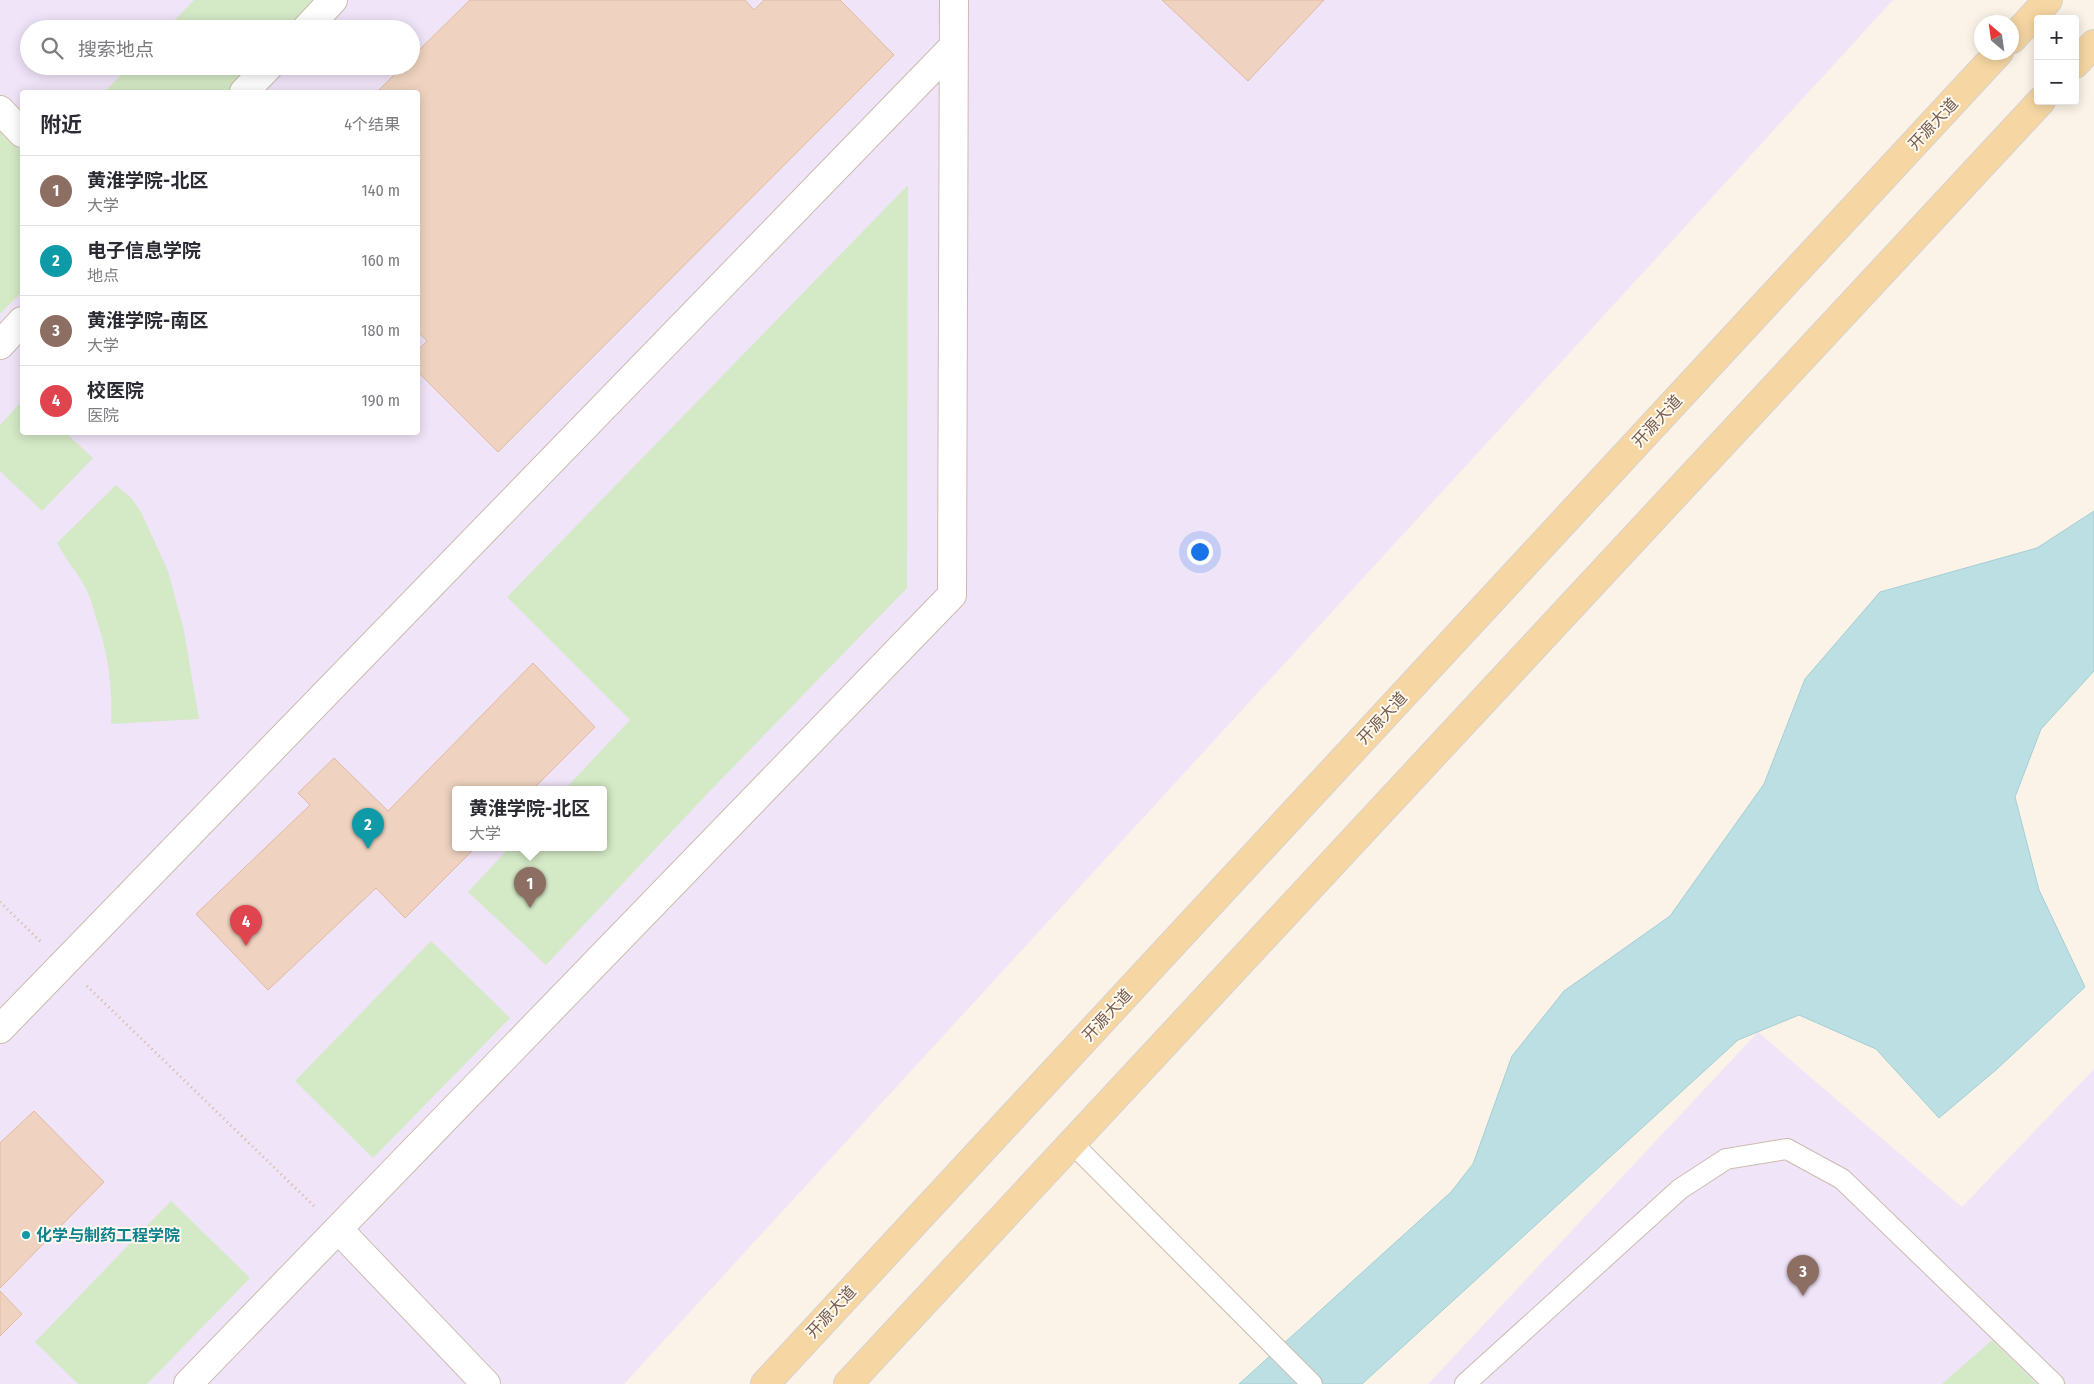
<!DOCTYPE html>
<html lang="zh">
<head>
<meta charset="utf-8">
<style>
  body { margin:0; font-family:"Fira Sans Condensed","Noto Sans SC",sans-serif; background:#f2f2f3; color:#2b2b33 }
  .controls { position:absolute; right:15px; top:15px; display:grid; overflow:hidden; border-radius:5px; box-shadow:0 2px 12px #0003 }
  .controls button { width:45px; height:45px; display:grid; place-items:center; padding:0; border:0; border-bottom:1px solid #e1e1e2; background:#fff; color:#2b2b33; font:25px sans-serif }
  .compass { position:absolute; left:1974px; top:15px; width:45px; height:45px; border-radius:50%; background:#fff; box-shadow:0 2px 12px #0003; rotate:331deg }
  .you { position:absolute; left:1199px; top:551px; width:18px; height:18px; margin:-12px; border:4px solid #fff; border-radius:50%; background:#1a73e8; box-shadow:0 0 0 8px #1a73e833 }
  .badge { display:grid; place-items:center; width:32px; height:32px; border-radius:50%; background:#df7153; color:#fff; font-size:16px; font-weight:700 }
  .pin { position:absolute; translate:-50% -41px; filter:drop-shadow(0 1px 2px #0008) }
  .pin::after { content:''; position:absolute; top:26px; width:18px; height:15px; background:inherit; clip-path:polygon(0 0,100% 0,50% 100%) }
  .popup { position:absolute; left:452px; top:786px; width:155px; height:65px; box-sizing:border-box; display:grid; place-content:center; border-radius:5px; background:#fff; filter:drop-shadow(0 1px 4px #0005); font-size:16px; white-space:nowrap; color:#7c7c81 }
  .popup b { font-size:19px; color:#2b2b33 }
  .popup::after { content:''; position:absolute; left:50%; top:100%; margin-left:-10px; border:10px solid transparent; border-top-color:#fff }
  .list { margin:0; padding:0; list-style:none }
  h2 { display:flex; justify-content:space-between; align-items:center; height:65px; margin:0; padding:0 20px; font-size:21px }
  h2 small { font-size:16px; font-weight:400; color:#7c7c81 }
  .list li { display:grid; grid-template-columns:32px 1fr auto; gap:15px; align-items:center; box-sizing:border-box; height:70px; padding:0 20px; border-top:1px solid #e1e1e2 }
  .list b { display:block; font-size:19px; white-space:nowrap }
  .list p { margin:0; font-size:16px; white-space:nowrap; color:#7c7c81 }
  .list em { font-size:16px; font-style:normal; color:#7c7c81 }
  .icon { flex:none; width:28px; height:28px; fill:none; stroke:currentColor; stroke-width:2; stroke-linecap:round; stroke-linejoin:round }
  .map { position:relative; flex:none; width:2094px; height:1384px; overflow:hidden }
  .search { position:absolute; background:#fff; box-shadow:0 2px 12px #0003; left:20px; top:20px; width:400px; height:55px; display:flex; align-items:center; gap:12px; box-sizing:border-box; padding:0 18px; border-radius:28px; color:#7c7c81; font-size:19px }
  .panel { position:absolute; background:#fff; box-shadow:0 2px 12px #0003; left:20px; top:90px; width:400px; height:345px; border-radius:5px }
  .map>svg:first-child { display:block }
  .education { fill:#f0e4f8; fill-rule:evenodd }
  .green { fill:#d4e9c6 }
  .water { fill:#bcdfe4; stroke:#a3ced5 }
  .building { fill:#efd3c0; stroke:#e1b9a1 }
  .lines { fill:none; stroke-linecap:round; stroke-linejoin:round }
  .lane-casing { stroke:#cdbbae; stroke-width:22 }
  .street-casing { stroke:#cdbbae; stroke-width:30 }
  .primary-casing { stroke:#d8d1cd; stroke-width:30 }
  .path { stroke:#d4b6a3; stroke-width:3; stroke-dasharray:1 4; stroke-linecap:butt }
  .lane { stroke:#fff; stroke-width:20 }
  .street { stroke:#fff; stroke-width:28 }
  .primary { stroke:#f6d7a3; stroke-width:28 }
  .culture-dot { fill:#0f9aa8; stroke:#fef8ee; stroke-width:2 }
  .labels { text-anchor:middle; dominant-baseline:central; stroke-width:4; stroke-linejoin:round; paint-order:stroke }
  .street-label { font-size:16px; fill:#745a4d; stroke:#fef8ee }
  .culture-label { font-size:16px; font-weight:bold; fill:#0d838f; stroke:#fef8ee; text-anchor:start }
</style>
</head>
<body>
<div class="map">
<svg width="2094" height="1384" viewBox="0 0 2094 1384">
  <rect width="100%" height="100%" fill="#fbf3e7"/>
  <!-- education -->
  <path class="education" d="M 0,0 L 1893,0 L 624,1384 L 0,1384 ZM 29,29 L 411,29 L 411,66 L 29,66 ZM 22,92 L 418,92 L 418,432 L 22,432 ZM 456,789 L 604,789 L 604,847 L 456,847 Z
    M 1758,1032 L 1962,1207 L 2094,1069 L 2094,1384 L 1428,1384 Z"/>
  <!-- green -->
  <path class="green" d="M 194,0 L 324,0 L 296,29 L 166,29 Z
    M 130,66 L 260,66 L 235,92 L 104,92 Z
    M 0,130 L 22,152 L 22,292 L 0,314 Z
    M 908,185 L 907,588 L 708,793 L 546,965 L 468,892 L 510,847 L 604,847 L 604,789 L 565,789 L 630,720 L 507,597 Z
    M 22,401 L 22,432 L 66,433 L 93,458 L 42,511 L 0,471 L 0,425 Z
    M 116,485 L 132,499 L 141,512 L 168,571 L 184,631 L 199,719 L 111,724 C 113,686 108,653 96,618 C 93,607 90,595 84,585 C 76,571 65,558 57,543 Z
    M 431,941 L 510,1018 L 373,1158 L 295,1081 Z
    M 171,1201 L 250,1278 L 147,1384 L 78,1384 L 35,1342 Z
    M 1992,1340 L 2037,1384 L 1942,1384 Z"/>
  <!-- water -->
  <path class="water" d="M 2094,511 L 2094,671 L 2041,729 L 2015,797 L 2039,890 L 2085,987 L 1997,1069 L 1939,1118 L 1876,1049 L 1799,1015 L 1738,1040 L 1362,1384 L 1239,1384 L 1451,1192 L 1473,1164 L 1512,1056 L 1564,991 L 1670,916 L 1764,784 L 1805,679 L 1880,592 L 2037,548 Z"/>
  <!-- building -->
  <path class="building" d="M 470,0 L 745,0 L 754,10 L 764,0 L 840,0 L 894,55 L 498,452 L 418,372 L 418,350 L 427,341 L 418,332 L 418,92 L 377,92 L 403,66 L 411,66 L 411,58 Z
    M 1162,0 L 1324,0 L 1248,81 Z
    M 533,663 L 595,727 L 533,789 L 456,789 L 456,847 L 476,847 L 405,918 L 376,888 L 268,990 L 196,914 L 310,805 L 298,793 L 334,758 L 388,811 Z
    M 34,1111 L 104,1182 L 0,1288 L 0,1143 Z
    M 0,1291 L 22,1314 L 0,1336 Z"/>
  <g class="lines">
    <!-- lane casing -->
    <g class="lane-casing">
      <path id="lane" d="M 1072,1143 L 1312,1384
        M 1465,1384 L 1680,1189 L 1726,1159 L 1787,1149 L 1842,1179 L 2054,1384"/>
    </g>
    <!-- street casing -->
    <g class="street-casing">
      <path id="street" d="M 306,29 L 333,0
        M 244,92 L 269,66
        M 0,110 L 22,133
        M 0,345 L 22,321
        M 0,1029 L 954,46
        M 338,1229 L 486,1384
        M 188,1384 L 952,595 L 954,0"/>
    </g>
    <!-- primary casing -->
    <g class="primary-casing">
      <path id="primary" d="M 2012,39 L 2048,0
        M 2075,64 L 2094,44
        M 765,1384 L 1999,52
        M 848,1384 L 2041,101"/>
    </g>
    <!-- path -->
    <path class="path" d="M 0,902 L 41,942
      M 87,986 L 316,1208"/>
    <!-- lane -->
    <use href="#lane" class="lane"/>
    <!-- street -->
    <use href="#street" class="street"/>
    <!-- primary -->
    <use href="#primary" class="primary"/>
  </g>
  <!-- markers -->
  <circle class="culture-dot" cx="26" cy="1235" r="5"/>
  <g class="labels">
    <!-- street labels -->
    <g class="street-label">
      <text transform="translate(1933 124) rotate(-47)">开源大道</text>
      <text transform="translate(1657 421) rotate(-47)">开源大道</text>
      <text transform="translate(1382 718) rotate(-47)">开源大道</text>
      <text transform="translate(1107 1015) rotate(-47)">开源大道</text>
      <text transform="translate(831 1312) rotate(-47)">开源大道</text>
    </g>
    <!-- culture labels -->
    <g class="culture-label">
      <text x="36" y="1235">化学与制药工程学院</text>
    </g>
  </g>
</svg>
<div class="controls">
<button>+</button>
<button>−</button>
</div>
<svg class="compass" viewBox="-18 -18 36 36"><path d="M0-13l5 13h-10z" fill="#e53935"/><path d="M0 13l5-13h-10z" fill="#7c7c81"/></svg>
<div class="you"></div>
<div class="pin badge" style="left:530px;top:908px;background:#8d6e63">1</div>
<div class="popup"><b>黄淮学院-北区</b>大学</div>
<div class="pin badge" style="left:368px;top:849px;background:#0f9aa8">2</div>
<div class="pin badge" style="left:1803px;top:1296px;background:#8d6e63">3</div>
<div class="pin badge" style="left:246px;top:946px;background:#e0444e">4</div>
<div class="search"><svg class="icon" aria-label="search" viewBox="0 0 24 24"><circle cx="10" cy="10" r="6"/><path d="M15 15l6 6"/></svg>搜索地点</div>
<section class="panel">
<h2>附近<small>4个结果</small></h2>
<ul class="list">
<li><span class="badge" style="background:#8d6e63">1</span><div><b>黄淮学院-北区</b><p>大学</p></div><em>140 m</em></li>
<li><span class="badge" style="background:#0f9aa8">2</span><div><b>电子信息学院</b><p>地点</p></div><em>160 m</em></li>
<li><span class="badge" style="background:#8d6e63">3</span><div><b>黄淮学院-南区</b><p>大学</p></div><em>180 m</em></li>
<li><span class="badge" style="background:#e0444e">4</span><div><b>校医院</b><p>医院</p></div><em>190 m</em></li>
</ul>
</section>
</div>
</body>
</html>
